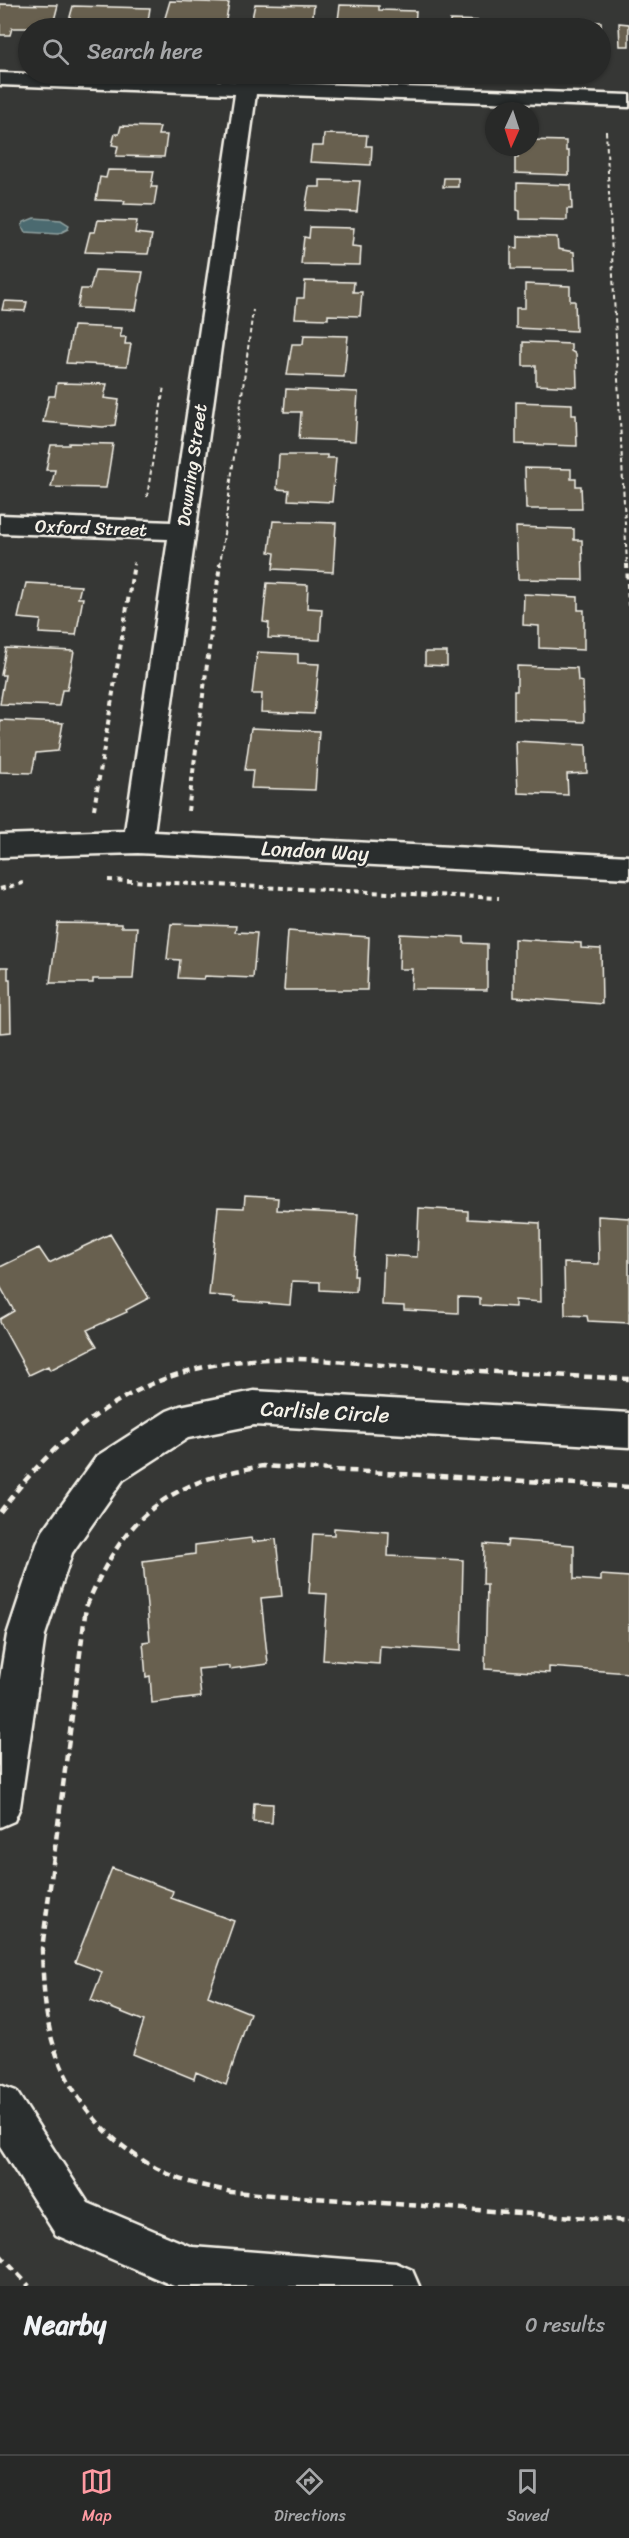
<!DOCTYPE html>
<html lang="en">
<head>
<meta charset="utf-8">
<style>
  body { margin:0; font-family:Sriracha,sans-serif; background:#303130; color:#f1f3f6 }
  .compass { position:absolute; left:485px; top:102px; width:54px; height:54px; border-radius:50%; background:#282928; box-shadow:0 2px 4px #0004; rotate:183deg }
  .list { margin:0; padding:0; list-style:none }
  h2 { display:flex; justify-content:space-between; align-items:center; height:78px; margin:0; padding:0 24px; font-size:26px }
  h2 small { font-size:20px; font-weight:400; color:#a5a6a8 }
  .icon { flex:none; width:33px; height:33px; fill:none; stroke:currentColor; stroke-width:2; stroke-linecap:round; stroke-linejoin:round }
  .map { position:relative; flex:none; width:629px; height:2286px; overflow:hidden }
  .search { position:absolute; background:#282928; box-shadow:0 2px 4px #0004; left:18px; right:18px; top:18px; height:66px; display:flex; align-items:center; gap:15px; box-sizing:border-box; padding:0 21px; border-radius:33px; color:#a5a6a8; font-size:22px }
  .sheet { height:168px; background:#282928 }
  nav { display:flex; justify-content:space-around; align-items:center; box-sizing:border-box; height:84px; border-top:2px solid #444545; background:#282928; font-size:16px; color:#a5a6a8 }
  nav a { display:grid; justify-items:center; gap:3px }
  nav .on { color:#ff9aa2 }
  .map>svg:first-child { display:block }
  .water { fill:#4c6a6f; stroke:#8fa09f; stroke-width:1.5 }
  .building { fill:#676050; stroke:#f4f1e8; stroke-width:1.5 }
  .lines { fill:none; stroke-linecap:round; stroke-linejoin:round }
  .minor-casing { stroke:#f4f1e8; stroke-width:5 }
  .path-far2 { stroke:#f4f1e8; stroke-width:2; stroke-dasharray:4.5 3; stroke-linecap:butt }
  .path-far1 { stroke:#f4f1e8; stroke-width:4; stroke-dasharray:5 4.5; stroke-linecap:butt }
  .path { stroke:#f4f1e8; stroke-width:4.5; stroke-dasharray:8 5; stroke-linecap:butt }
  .minor { fill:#2a2d2e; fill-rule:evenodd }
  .labels { text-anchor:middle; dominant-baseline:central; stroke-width:4.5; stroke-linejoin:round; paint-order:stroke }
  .far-street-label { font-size:18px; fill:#f4f1e8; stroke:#2a2d2e }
  .street-label { font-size:21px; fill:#f4f1e8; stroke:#2a2d2e }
</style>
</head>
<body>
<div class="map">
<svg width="629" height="2286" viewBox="0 0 629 2286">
  <rect width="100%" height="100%" fill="#363735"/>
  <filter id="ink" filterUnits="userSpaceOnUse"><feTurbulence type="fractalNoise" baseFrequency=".0167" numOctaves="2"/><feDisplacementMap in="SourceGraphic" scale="12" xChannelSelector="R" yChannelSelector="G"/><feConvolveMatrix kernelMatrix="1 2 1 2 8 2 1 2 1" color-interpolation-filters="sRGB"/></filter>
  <g filter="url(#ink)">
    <!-- water -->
    <path class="water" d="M 34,218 L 61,220 L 69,225 L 68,229 L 58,234 L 25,232 L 22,226 L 24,222 Z"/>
    <!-- building -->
    <path class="building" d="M 170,1 L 229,3 L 225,25 L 203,25 L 202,28 L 162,28 Z
      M 0,4 L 58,5 L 52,28 L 12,28 L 10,35 L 0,35 Z
      M 255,4 L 314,5 L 312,27 L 282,26 L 281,28 L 250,28 Z
      M 340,5 L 379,6 L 379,10 L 416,11 L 415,28 L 337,28 Z
      M 73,6 L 150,8 L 147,28 L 108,28 L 109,24 L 68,24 Z
      M 450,20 L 489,21 L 489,24 L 498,24 L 498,28 L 435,28 L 435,26 L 450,27 Z
      M 527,20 L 601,22 L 602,50 L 600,28 L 527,28 Z
      M 619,23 L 629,24 L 629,46 L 620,46 Z
      M 121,126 L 160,127 L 158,135 L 167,135 L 164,157 L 116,156 L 118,146 L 112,145 L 115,134 L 119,134 Z
      M 324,134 L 367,135 L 366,146 L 372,146 L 371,165 L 310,162 L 312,146 L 323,146 Z
      M 530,140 L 566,141 L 566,151 L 569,151 L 569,175 L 515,173 L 515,158 L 518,158 L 518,147 L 530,147 Z
      M 108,170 L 154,171 L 151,187 L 157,187 L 154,205 L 124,204 L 125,201 L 96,200 L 100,177 L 106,178 Z
      M 444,178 L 458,178 L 458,187 L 443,187 Z
      M 320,180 L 360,181 L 357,212 L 305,210 L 309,187 L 320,187 Z
      M 517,183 L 571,185 L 572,209 L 567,209 L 567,220 L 520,219 L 520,211 L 517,210 Z
      M 98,220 L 137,221 L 135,233 L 152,235 L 148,254 L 85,252 L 90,232 L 95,232 Z
      M 310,227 L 354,228 L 352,246 L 361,247 L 360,265 L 301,264 L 304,237 L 309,238 Z
      M 518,236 L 557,237 L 558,249 L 574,252 L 575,270 L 511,269 L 511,247 L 518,248 Z
      M 95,270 L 143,272 L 136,310 L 77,308 L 81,289 L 90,289 Z
      M 305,281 L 354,282 L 353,292 L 362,292 L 360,316 L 328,315 L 328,319 L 295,318 L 297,298 L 304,298 Z
      M 525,284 L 570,286 L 570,301 L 575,301 L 576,331 L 516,328 L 516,308 L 525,308 Z
      M 4,301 L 27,302 L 25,311 L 2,310 Z
      M 73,326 L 122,328 L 120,337 L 126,337 L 125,344 L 131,344 L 127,366 L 66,363 Z
      M 304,335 L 348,336 L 344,377 L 287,375 L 292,344 L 303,344 Z
      M 523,342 L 571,344 L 571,351 L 576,354 L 577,387 L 536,385 L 536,366 L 523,366 Z
      M 57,383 L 107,384 L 104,398 L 119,400 L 115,425 L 103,427 L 43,422 L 49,396 L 55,396 Z
      M 286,389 L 358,392 L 355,441 L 299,439 L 301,412 L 284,412 Z
      M 516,402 L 572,404 L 572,415 L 576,415 L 577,446 L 516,444 Z
      M 69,443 L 113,444 L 106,488 L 51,487 L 55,470 L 46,470 L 51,445 L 69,445 Z
      M 279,455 L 327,455 L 327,458 L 336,458 L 332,502 L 288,500 L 289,490 L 277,489 Z
      M 525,468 L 571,469 L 571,479 L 576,479 L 576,486 L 581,486 L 582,509 L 526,509 Z
      M 273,521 L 336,523 L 333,572 L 273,569 L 275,553 L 269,552 Z
      M 516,527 L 574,529 L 574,540 L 582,540 L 583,580 L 518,579 Z
      M 26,583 L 81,586 L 78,598 L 83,598 L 76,635 L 39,633 L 41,620 L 18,618 Z
      M 267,583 L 308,585 L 307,608 L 322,609 L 320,640 L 268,638 L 269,623 L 263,622 Z
      M 524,594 L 578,597 L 578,610 L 584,610 L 584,650 L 539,648 L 539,626 L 523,625 Z
      M 6,648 L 74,651 L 67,690 L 62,690 L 59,706 L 0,704 L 5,675 L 1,675 Z
      M 257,652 L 298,654 L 298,663 L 319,664 L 314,714 L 261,712 L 262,694 L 252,694 Z
      M 425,652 L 447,652 L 447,666 L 425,665 Z
      M 517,666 L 577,668 L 578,681 L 583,682 L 584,722 L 514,719 L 514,691 L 517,691 Z
      M 0,720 L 63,723 L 58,751 L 36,753 L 32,773 L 0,772 Z
      M 251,728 L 319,731 L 315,790 L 251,788 L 253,770 L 245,770 Z
      M 516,741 L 586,745 L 587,773 L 567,774 L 568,795 L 518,793 Z
      M 58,923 L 121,924 L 121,927 L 137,927 L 133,979 L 93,979 L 93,983 L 50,983 Z
      M 171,924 L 236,926 L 235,932 L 257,933 L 253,978 L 205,976 L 204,979 L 178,978 L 180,960 L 167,959 Z
      M 288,931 L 369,937 L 367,990 L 284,990 Z
      M 400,934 L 464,937 L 464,943 L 487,944 L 487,990 L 411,989 L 412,969 L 399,969 Z
      M 514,939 L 581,943 L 581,948 L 601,949 L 602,1004 L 514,997 Z
      M 0,967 L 8,967 L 8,979 L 10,979 L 11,1032 L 0,1033 Z
      M 245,1196 L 278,1198 L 277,1210 L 358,1214 L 354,1276 L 357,1276 L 356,1292 L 320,1290 L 320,1282 L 292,1281 L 290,1305 L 235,1301 L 235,1297 L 209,1295 L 218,1207 L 244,1208 Z
      M 419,1208 L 468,1211 L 468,1219 L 540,1223 L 541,1302 L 515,1300 L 515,1307 L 480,1305 L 480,1298 L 458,1297 L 458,1313 L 404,1310 L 404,1306 L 382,1305 L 384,1255 L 417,1257 Z
      M 598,1216 L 629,1218 L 629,1323 L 588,1321 L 587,1316 L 565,1315 L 564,1263 L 599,1264 Z
      M 110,1234 L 149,1298 L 126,1310 L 127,1312 L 87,1330 L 97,1346 L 50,1370 L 48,1366 L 29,1375 L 0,1322 L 0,1319 L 14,1311 L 0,1286 L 0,1267 L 39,1248 L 49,1263 Z
      M 334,1528 L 389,1532 L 388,1556 L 463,1560 L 461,1651 L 380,1646 L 379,1664 L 323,1660 L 327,1594 L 309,1593 L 313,1534 L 334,1535 Z
      M 251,1538 L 252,1542 L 276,1539 L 282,1596 L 261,1598 L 268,1664 L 230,1669 L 230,1666 L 198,1669 L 201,1697 L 152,1703 L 150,1676 L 146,1677 L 143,1642 L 150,1641 L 143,1561 L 195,1554 L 195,1545 Z
      M 508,1540 L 574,1545 L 574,1579 L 601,1581 L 601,1575 L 629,1577 L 629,1673 L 549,1667 L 549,1673 L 485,1669 L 487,1584 L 483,1584 L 484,1544 L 507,1546 Z
      M 254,1803 L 273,1804 L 272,1823 L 253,1822 Z
      M 112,1868 L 173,1891 L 171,1898 L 234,1921 L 208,1996 L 250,2013 L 226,2085 L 196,2072 L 194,2079 L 133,2054 L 144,2021 L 91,2000 L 102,1972 L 75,1962 Z"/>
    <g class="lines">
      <!-- minor casing -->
      <g class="minor-casing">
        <path id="minor" d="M 0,73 L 629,95 L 629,107 L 256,94 L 154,832 L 629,856 L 629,878 L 138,853 L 0,857 L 0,835 L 125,831 L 168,539 L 0,533 L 0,515 L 171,522 L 235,94 L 0,85 Z
          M 254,1391 L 629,1413 L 629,1447 L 254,1425 L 188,1438 L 123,1480 L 72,1553 L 45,1635 L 20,1807 L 14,1821 L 0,1827 L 0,1678 L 7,1635 L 37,1544 L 43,1531 L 97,1456 L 167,1411 L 180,1406 Z
          M 0,2085 L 16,2091 L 88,2203 L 192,2247 L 396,2263 L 412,2270 L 419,2286 L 174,2286 L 56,2235 L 0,2147 Z"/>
      </g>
      <!-- path-far2 -->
      <path class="path-far2" d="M 606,131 L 627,565
        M 147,497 L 164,386
        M 133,565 L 134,562
        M 220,565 L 253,310"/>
      <!-- path-far1 -->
      <path class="path-far1" d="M 627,564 L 629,606
        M 94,809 L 134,564
        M 188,811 L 220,564
        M 108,880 L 499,898
        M 0,889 L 23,883"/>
      <!-- path -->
      <path class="path" d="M 629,1487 L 263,1466 C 166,1481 124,1517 86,1607 L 42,1949 C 43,1978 44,2007 51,2036 C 68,2103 121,2159 186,2181 C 201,2186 216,2188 231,2192 L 629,2221
        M 0,1512 C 64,1426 142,1368 252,1360 C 300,1356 349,1363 397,1366 C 474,1371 552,1375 629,1379
        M 0,2255 L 29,2286"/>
      <!-- minor -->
      <use href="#minor" class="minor"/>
    </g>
  </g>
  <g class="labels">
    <!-- far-street labels -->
    <g class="far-street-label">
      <text transform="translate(192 465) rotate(-82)">Downing Street</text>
      <text transform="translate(91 528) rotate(2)">Oxford Street</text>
    </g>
    <!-- street labels -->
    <g class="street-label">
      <text transform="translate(315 851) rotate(3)">London Way</text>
      <text transform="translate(325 1412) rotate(3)">Carlisle Circle</text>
    </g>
  </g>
</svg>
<svg class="compass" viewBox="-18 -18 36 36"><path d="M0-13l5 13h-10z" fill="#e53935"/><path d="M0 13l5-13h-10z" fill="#a5a6a8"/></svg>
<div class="search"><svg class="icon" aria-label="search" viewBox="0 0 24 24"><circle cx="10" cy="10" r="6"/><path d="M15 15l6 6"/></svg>Search here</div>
</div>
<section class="sheet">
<h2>Nearby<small>0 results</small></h2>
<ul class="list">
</ul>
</section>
<nav>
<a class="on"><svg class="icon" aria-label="map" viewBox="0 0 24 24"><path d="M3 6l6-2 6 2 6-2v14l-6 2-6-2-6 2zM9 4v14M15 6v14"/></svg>Map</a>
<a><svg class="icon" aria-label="directions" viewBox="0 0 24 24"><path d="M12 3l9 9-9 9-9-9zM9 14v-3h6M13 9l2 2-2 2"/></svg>Directions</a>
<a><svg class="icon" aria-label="saved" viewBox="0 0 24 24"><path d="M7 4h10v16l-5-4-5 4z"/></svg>Saved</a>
</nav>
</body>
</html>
